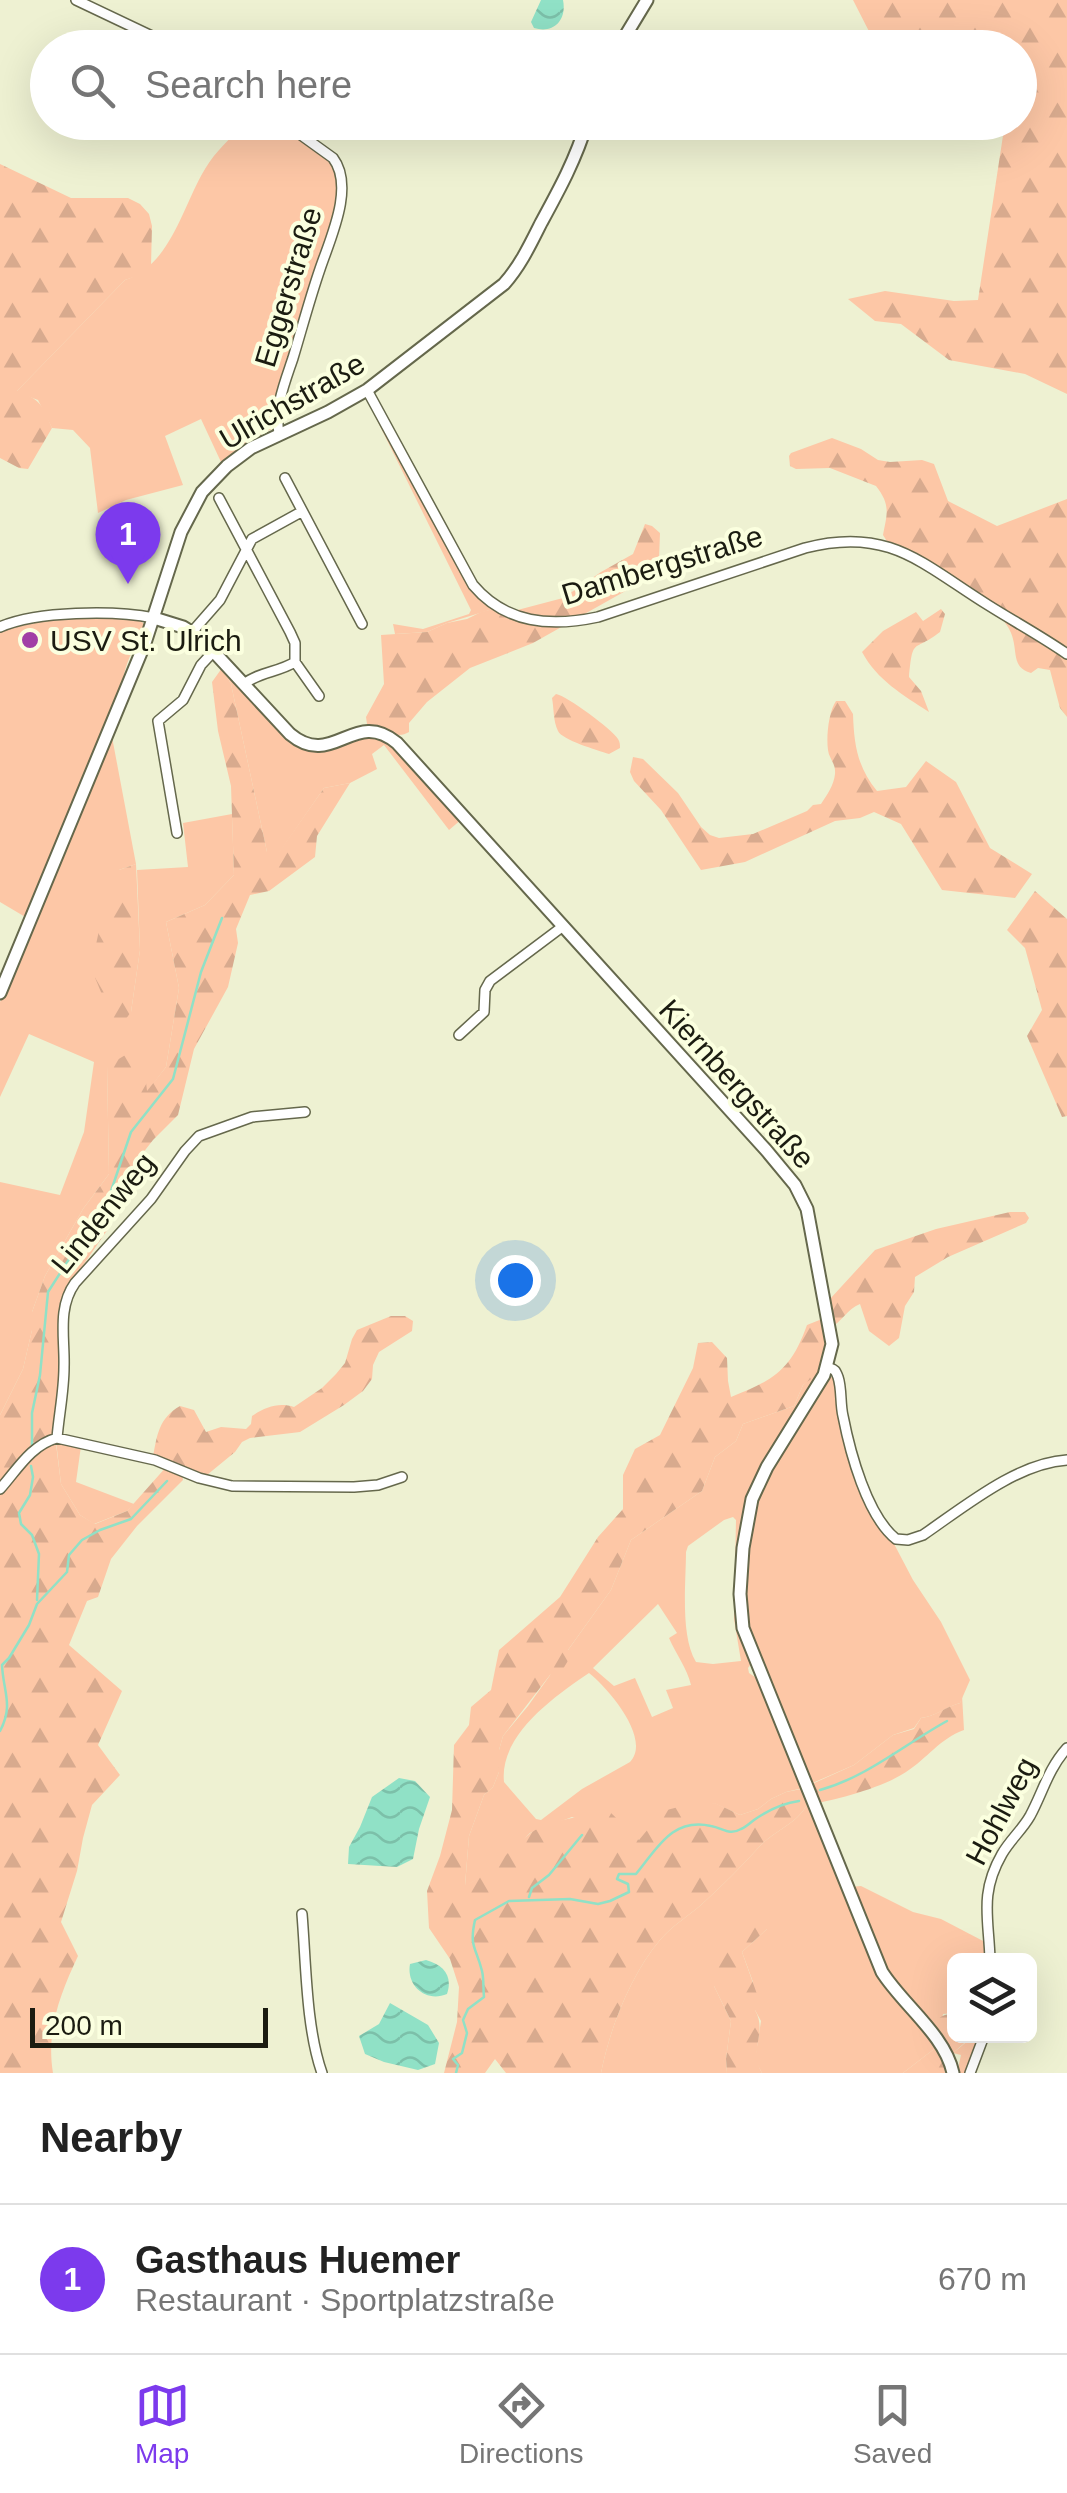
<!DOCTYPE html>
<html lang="en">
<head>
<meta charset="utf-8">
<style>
  body { margin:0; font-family:Arial,sans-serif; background:#f2f2f2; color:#222 }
  .controls { position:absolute; right:30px; bottom:30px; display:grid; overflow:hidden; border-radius:15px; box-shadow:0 10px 40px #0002 }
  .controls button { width:90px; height:90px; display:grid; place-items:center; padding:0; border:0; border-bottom:2px solid #e0e0e0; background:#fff; color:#222; font:50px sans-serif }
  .scale { position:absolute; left:30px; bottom:25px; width:238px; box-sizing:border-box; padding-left:10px; border:5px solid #1b1c11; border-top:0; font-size:28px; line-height:35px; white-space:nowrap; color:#1b1c11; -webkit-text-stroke:8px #fbffdf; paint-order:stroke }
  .you { position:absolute; left:515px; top:1280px; width:35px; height:35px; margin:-25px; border:8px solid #fff; border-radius:50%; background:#1a73e8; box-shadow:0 0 0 15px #1a73e833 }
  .badge { display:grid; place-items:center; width:65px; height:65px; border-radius:50%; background:#7c3aed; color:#fff; font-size:32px; font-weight:700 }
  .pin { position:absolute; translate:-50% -82px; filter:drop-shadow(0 2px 5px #0008) }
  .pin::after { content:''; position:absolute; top:52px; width:35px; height:30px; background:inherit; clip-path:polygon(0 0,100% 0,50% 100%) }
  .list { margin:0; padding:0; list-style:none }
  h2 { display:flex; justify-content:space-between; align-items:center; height:130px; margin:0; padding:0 40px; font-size:42px }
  h2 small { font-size:32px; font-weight:400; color:#767676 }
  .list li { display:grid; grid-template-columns:65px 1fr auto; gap:30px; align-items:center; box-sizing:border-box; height:150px; padding:0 40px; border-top:2px solid #e0e0e0 }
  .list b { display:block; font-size:38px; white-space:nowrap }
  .list p { margin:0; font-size:32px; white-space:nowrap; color:#767676 }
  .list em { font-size:32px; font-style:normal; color:#767676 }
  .icon { flex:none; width:55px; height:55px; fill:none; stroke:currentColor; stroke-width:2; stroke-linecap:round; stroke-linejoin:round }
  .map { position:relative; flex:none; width:1067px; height:2073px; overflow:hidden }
  .search { position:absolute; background:#fff; box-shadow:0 10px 40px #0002; left:30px; right:30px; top:30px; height:110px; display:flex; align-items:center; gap:25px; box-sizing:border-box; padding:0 35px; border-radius:55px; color:#767676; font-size:38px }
  .sheet { height:280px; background:#fff }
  nav { display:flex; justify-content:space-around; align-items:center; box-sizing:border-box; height:140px; border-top:2px solid #e0e0e0; background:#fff; font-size:28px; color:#767676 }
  nav a { display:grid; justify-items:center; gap:5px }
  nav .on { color:#7c3aed }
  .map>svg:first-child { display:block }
  .grass { fill:#fdc7a6; fill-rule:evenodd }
  .forest { fill:url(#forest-firs) }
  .water { fill:url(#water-waves) }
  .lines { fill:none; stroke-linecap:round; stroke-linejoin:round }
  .stream { stroke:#90e1c6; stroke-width:2.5 }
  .street-casing { stroke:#65684c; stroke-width:12 }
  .secondary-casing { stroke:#65684c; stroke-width:15 }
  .street { stroke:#fff; stroke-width:9 }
  .secondary { stroke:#fff; stroke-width:11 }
  .poi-dot { fill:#a13fa6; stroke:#fbffdf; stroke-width:4 }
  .labels { text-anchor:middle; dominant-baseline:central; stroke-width:8; stroke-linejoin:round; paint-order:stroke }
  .street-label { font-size:30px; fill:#1b1c11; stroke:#fbffdf }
  .poi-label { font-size:30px; fill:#1b1c11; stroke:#fbffdf; text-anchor:start }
</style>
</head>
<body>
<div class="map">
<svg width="1067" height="2073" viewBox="0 0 1067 2073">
  <defs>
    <pattern id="forest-firs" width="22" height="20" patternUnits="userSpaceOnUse" patternTransform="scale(2.5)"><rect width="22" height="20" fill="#fdc7a6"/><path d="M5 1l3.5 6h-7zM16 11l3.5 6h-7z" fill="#d8aa8e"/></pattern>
    <pattern id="water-waves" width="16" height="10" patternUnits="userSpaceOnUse" patternTransform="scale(2.5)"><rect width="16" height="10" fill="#90e1c6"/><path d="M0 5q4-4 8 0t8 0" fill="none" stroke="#7cc0a9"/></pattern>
  </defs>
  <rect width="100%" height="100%" fill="#eef1d2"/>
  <!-- grass -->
  <path class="grass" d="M 246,123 L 278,123 L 324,154 L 334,165 L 338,183 L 333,223 L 276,401 L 272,429 L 253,438 L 221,462 L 201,419 L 165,436 L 183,485 L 126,500 L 98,513 L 90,448 L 73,430 L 52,428 L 38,400 L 16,392 L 125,280 C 171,265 182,207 205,169 C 215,152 231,137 246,123 Z
    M 374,414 L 457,566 L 481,600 L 493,609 L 447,623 L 427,632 L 395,634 L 393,624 L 423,629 L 469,614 L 471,610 Z
    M 102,616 L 139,619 L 145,625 C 144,636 140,639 134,648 C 127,661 123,674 122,689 L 75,795 L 27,918 L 0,902 L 0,631 L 39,622 Z
    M 222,668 L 296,743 L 366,734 L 389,741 L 462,819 L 449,830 L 384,745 L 372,754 L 377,769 L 350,783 L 324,788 L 279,853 L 267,852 L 231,684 Z
    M 112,737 L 136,864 L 119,870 L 131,1012 L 140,950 L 137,870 L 188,867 L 183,823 L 232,814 L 234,875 L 205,905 L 166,922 L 179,988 L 166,1067 L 147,1092 L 107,1066 L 109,1174 L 83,1209 L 45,1276 L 32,1312 L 32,1330 L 23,1369 L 0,1415 L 0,1182 L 60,1195 L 84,1132 L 94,1062 L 29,1034 L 0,1097 L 0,1002 Z
    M 823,1367 L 752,1487 L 740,1628 L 751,1664 L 748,1668 L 749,1673 L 758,1679 L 803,1788 L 786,1792 L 771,1799 L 758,1809 L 740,1815 L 714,1803 L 639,1840 L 572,1817 L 530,1833 L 489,1873 L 465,1886 L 469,1836 L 484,1795 L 493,1787 L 499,1772 L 499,1750 L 503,1736 L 528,1706 L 611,1590 L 631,1540 L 702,1491 L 715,1457 L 736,1441 L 743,1424 L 794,1406 L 803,1385 ZM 733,1517 L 736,1520 L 734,1619 L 741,1661 L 713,1664 L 696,1662 C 680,1636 686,1583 686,1552 L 688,1546 L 724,1520 ZM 658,1604 L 677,1633 L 669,1638 C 676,1654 687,1668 691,1685 L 666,1690 L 673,1708 L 652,1717 L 635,1678 L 614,1686 L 593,1668 ZM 589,1673 C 608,1688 652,1739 630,1762 L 582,1789 L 541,1820 L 536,1819 L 504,1782 C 499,1735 555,1696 589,1673 Z
    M 829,1376 L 834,1378 L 836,1383 L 860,1479 L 913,1580 L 941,1622 L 970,1680 L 960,1703 C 946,1707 936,1716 921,1718 L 914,1728 L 893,1735 L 854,1765 L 808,1785 L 745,1624 L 745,1557 L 759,1487 Z
    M 56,1441 L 81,1446 L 76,1482 L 134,1504 L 127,1511 L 94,1524 L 80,1515 L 61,1484 Z
    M 815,1804 L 850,1887 L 861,1886 L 913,1912 L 941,1919 L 985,1942 L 988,1960 L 954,1960 L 954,2013 L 943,2014 L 938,2046 L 903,2073 L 762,2073 L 755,2060 L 761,2021 L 755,2010 L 753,1982 L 742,1952 L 767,1929 L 738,1932 L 714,1986 L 731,2021 L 726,2059 L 727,2073 L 601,2073 C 610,2028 630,1976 660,1940 C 671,1927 688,1916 701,1905 C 722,1886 742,1866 761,1845 C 776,1830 796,1824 807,1805 Z
    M 970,2036 L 981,2036 L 968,2073 L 957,2073 L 961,2055 L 953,2053 L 970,2039 Z"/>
  <!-- forest -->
  <path class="forest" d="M 853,0 L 1067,0 L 1067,394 L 1025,374 L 949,360 L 901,324 L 875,321 L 848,299 L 885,291 L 954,301 L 978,300 L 1004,129 L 998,123 L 1020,122 L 1020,48 L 877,47 Z
    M 0,164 L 71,198 L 128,198 L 140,204 L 149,214 L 152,226 L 151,266 L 140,275 L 125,280 L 17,391 C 40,399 43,405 52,428 L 28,469 L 19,468 L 0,458 Z
    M 832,438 L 861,449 L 878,460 L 890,462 L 922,460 L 934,464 L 948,501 L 997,526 L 1067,499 L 1067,717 L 1060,708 L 1050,670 L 1038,668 L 1031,673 C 1013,668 1017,655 1013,639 C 1011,630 1006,624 1001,617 L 888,543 L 883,535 C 887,514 891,505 876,486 L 830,468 L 796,469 L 790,466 L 789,456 L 791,453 Z
    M 645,524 L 652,526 L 660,533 L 659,560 L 645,580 L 533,643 L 470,668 L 427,702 L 409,723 L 409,732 C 395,741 382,727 367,724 L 366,717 L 384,684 L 381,635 L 427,632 L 447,623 L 467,619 L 481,612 L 493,609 L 502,614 L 563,598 L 601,572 L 633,554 Z
    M 941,609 L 945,614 L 940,632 C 913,653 913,636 909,677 L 921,691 L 929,712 C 903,695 877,680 862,652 L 883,631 L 916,612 L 923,621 Z
    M 222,668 L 231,684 L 267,852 L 279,852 L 324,788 L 350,783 L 317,836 L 315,857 L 269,891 L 250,895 L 236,929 L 238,943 L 228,987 L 194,1049 L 178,1115 L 153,1140 L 132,1167 L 111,1201 L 108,1229 L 73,1280 L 62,1350 L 55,1436 L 61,1484 L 80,1515 L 95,1524 L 127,1511 L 167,1466 L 182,1474 L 183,1480 L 137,1526 L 111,1559 L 98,1597 L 87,1601 L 69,1645 L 122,1691 L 98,1745 L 120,1775 L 92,1805 L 83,1838 L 77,1871 L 61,1922 L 78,1956 C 60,1994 46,2031 53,2073 L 0,2073 L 0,1415 L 23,1369 L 32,1330 L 32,1312 L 45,1276 L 83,1209 L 109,1174 L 107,1066 L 132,1051 L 144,1064 L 147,1091 L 166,1067 L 179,988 L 166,922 L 205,905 L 234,875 L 231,786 L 218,731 L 212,682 Z
    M 556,694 C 567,696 612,729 618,739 C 620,742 620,745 620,748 L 609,754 C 597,750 562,740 558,731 C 553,721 554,708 552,698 Z
    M 836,701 L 845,701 L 853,714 C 854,743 857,767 877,791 L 906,787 L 926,761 L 956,782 L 990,848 L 1032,874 L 1015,898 L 942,890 L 901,824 L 874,812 L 860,818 L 835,821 L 745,862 L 701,870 L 661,810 L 634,781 L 630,772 L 633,757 L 643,759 L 678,793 L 701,827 L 710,835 L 719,838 L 753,834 L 807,811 L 813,805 L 821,804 C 827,795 834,785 835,774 C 836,763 829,759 828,750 C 826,736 829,711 836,701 Z
    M 136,864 L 140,950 L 131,1012 L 125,1020 L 113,1021 L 91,968 L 110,879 L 119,870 Z
    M 1035,891 L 1067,919 L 1067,1116 L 1062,1117 L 1027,1036 L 1042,1010 L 1025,948 L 1007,930 Z
    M 1010,1212 L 1025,1212 L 1029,1218 L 1026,1223 L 948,1257 L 915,1277 L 914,1292 L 905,1306 L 899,1338 L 889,1346 L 869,1331 L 860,1304 C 847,1309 842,1322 829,1329 L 823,1362 L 818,1374 L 803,1385 L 794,1406 L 743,1424 L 736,1441 L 715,1457 L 702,1491 L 631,1540 L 611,1590 L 568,1650 L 569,1659 L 563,1669 L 550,1675 L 503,1736 L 499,1750 L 499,1772 L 493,1787 L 484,1795 L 469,1836 L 465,1885 C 491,1874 505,1853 527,1836 C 546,1819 585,1816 610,1812 L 639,1840 L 663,1811 L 690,1804 L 715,1803 L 740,1815 L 758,1809 L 771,1799 L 786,1792 L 801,1789 L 854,1765 L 893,1735 L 914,1729 L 921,1718 C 936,1716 945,1707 960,1703 L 962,1695 L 964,1730 C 939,1739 928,1758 906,1772 C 882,1788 836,1800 807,1805 C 796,1824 776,1830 761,1845 C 742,1866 722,1886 701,1905 C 688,1916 671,1927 660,1940 C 630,1976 610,2028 601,2073 L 506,2073 L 495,2059 L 485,2073 L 444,2073 L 457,2022 L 459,1987 L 450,1959 L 429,1928 L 427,1891 L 440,1856 L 452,1810 L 454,1745 L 469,1725 L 471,1707 L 491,1690 L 499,1650 L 560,1597 L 598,1537 L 623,1509 L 623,1475 L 635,1449 L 660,1435 L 693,1368 L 698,1343 L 712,1342 L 727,1358 L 728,1381 L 731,1397 C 774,1380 791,1370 807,1325 L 822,1319 L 830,1299 L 875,1250 L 936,1229 Z
    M 391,1316 L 405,1316 L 413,1321 L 412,1331 L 379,1352 L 373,1365 L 372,1379 L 363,1391 L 344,1405 L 300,1432 L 250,1438 L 242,1442 L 235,1452 L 207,1475 L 201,1475 L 153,1457 C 157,1435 159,1418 180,1406 L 194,1410 L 206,1432 L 221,1427 L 246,1429 L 251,1424 L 252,1416 C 265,1407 279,1402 294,1407 L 322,1388 L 336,1374 L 345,1363 L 352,1339 L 357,1330 Z
    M 764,1898 L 774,1910 L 767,1929 L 742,1952 L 758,1997 L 755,2010 C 768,2033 748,2048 762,2073 L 727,2073 L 726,2059 L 731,2021 L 714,1986 L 711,1960 L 723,1932 L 738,1931 L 742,1914 Z
    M 954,2013 L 954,2036 L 970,2036 L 970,2038 L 953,2053 L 943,2056 L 945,2073 L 903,2073 L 938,2046 C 933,2026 932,2016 954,2013 Z"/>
  <!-- water -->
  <path class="water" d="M 541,0 L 563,0 C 567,20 554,34 534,28 L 531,22 Z
    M 399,1778 L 415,1781 L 430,1797 L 419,1829 L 413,1859 L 397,1867 L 348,1864 L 349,1847 L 360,1827 L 372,1797 Z
    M 426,1960 C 444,1965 453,1976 447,1994 C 426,2003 406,1986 410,1964 Z
    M 390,2003 L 428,2025 L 439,2043 L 435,2064 L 418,2070 L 384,2062 L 365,2054 L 359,2036 L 379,2024 Z"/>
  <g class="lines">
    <!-- stream -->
    <path class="stream" d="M 32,1446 L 32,1413 L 40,1375 L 48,1292 L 109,1197 L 131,1132 L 173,1079 L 201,972 L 222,918
      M 31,1466 L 33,1477 L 30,1495 L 19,1513 L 21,1524 L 32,1535 L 39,1554 L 37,1600
      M 0,1731 C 14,1705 3,1691 2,1665 L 9,1658 L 29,1625 L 37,1604 L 67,1572 L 69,1555 L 82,1540 L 100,1530 L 131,1519 L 167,1481
      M 820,1790 C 867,1777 905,1744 947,1721
      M 529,1897 L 532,1888 L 549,1875 L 582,1835
      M 456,2073 L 458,2065 L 453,2059 L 462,2053 L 467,2033 L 463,2020 L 468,2009 L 484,1997 C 483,1988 484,1979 482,1971 C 476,1947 469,1947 475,1920 L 509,1901 L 570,1899 L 598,1904 L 610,1901 L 629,1892 L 628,1884 L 617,1879 L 619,1874 L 636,1874 C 657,1849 672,1817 711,1826 C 723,1828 729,1836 741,1829 C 746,1827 750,1823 754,1820 C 767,1811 783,1803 799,1801"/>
    <!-- street casing -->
    <g class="street-casing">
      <path id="street" d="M 76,0 L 177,48
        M 367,390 L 473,585 C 506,624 551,627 598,617 L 805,548 C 889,526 922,564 988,605 C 1015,622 1041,636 1067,654
        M 279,433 C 274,408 285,382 293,358 C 302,328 310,298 320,269 C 330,239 355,187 333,158 L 283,122
        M 285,478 L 362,624
        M 219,498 L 290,632 L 295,643 L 295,662 C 279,672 259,672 244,684
        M 0,627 C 37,611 114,610 154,618
        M 192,632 L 220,600 L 252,539 L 301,512
        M 295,662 L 319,696
        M 177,833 L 158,721 L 183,700 L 201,665 L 214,651
        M 459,1035 L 484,1012 L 485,990 L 490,981 L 562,927
        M 827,1367 C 835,1370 835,1369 838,1377 C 842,1389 840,1404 843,1416 C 850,1452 867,1516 896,1539 L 908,1540 L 923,1535 C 964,1507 1017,1463 1067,1460
        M 57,1438 C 59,1414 64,1391 64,1367 C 65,1339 57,1308 75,1283 L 151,1199 L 185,1151 L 199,1136 L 252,1117 L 305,1112
        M 0,1489 C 17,1470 31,1445 57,1438 L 155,1460 L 199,1478 L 232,1486 L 354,1487 L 378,1485 L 402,1477
        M 302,1914 C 306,1962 306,2028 322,2073
        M 990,1960 C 989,1919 979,1894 1002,1854 C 1010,1840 1022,1830 1030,1816 C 1043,1792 1048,1769 1067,1748
        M 970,2073 L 984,2036"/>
    </g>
    <!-- secondary casing -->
    <g class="secondary-casing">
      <path id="secondary" d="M 618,48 L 647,0
        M 154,618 L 183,627 L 201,638 L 290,734 C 333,770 354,707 397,743 L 766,1150 L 795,1185 L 807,1209 L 832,1344 L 824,1375 L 767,1467 L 752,1499 L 743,1548 L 740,1594 L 743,1628 L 882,1972 C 903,2005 945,2035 953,2073
        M 0,993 L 145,643 L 181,532 L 202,492 L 227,466 L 251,448 L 328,412 L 367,390 L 504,284 C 520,266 530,245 541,223 C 559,190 576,159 587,122"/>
    </g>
    <!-- street -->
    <use href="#street" class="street"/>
    <!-- secondary -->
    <use href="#secondary" class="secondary"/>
  </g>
  <!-- markers -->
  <circle class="poi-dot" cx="30" cy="640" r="10"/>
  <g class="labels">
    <!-- street labels -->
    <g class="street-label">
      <text transform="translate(288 287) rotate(-73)">Eggerstraße</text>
      <text transform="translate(292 401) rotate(-30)">Ulrichstraße</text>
      <text transform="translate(662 565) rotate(-17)">Dambergstraße</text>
      <text transform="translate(737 1084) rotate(48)">Kiernbergstraße</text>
      <text transform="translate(103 1213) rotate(-51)">Lindenweg</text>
      <text transform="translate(1001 1811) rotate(-62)">Hohlweg</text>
    </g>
    <!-- poi labels -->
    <g class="poi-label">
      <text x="50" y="640">USV St. Ulrich</text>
    </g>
  </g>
</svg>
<div class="controls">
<button><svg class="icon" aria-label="layers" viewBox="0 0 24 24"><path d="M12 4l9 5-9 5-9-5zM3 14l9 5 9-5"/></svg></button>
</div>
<div class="scale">200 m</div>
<div class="you"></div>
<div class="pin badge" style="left:128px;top:584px">1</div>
<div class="search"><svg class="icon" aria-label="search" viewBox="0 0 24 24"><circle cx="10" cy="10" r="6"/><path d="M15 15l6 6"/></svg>Search here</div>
</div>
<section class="sheet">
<h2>Nearby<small></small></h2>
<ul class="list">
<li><span class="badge">1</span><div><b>Gasthaus Huemer</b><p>Restaurant · Sportplatzstraße</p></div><em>670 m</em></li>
</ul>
</section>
<nav>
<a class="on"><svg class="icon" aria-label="map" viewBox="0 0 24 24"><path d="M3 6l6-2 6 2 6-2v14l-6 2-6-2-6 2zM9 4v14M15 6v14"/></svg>Map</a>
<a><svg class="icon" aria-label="directions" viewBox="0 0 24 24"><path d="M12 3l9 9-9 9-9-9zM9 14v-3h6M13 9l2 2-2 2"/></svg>Directions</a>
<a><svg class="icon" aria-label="saved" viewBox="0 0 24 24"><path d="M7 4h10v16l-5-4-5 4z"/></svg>Saved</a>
</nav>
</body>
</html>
